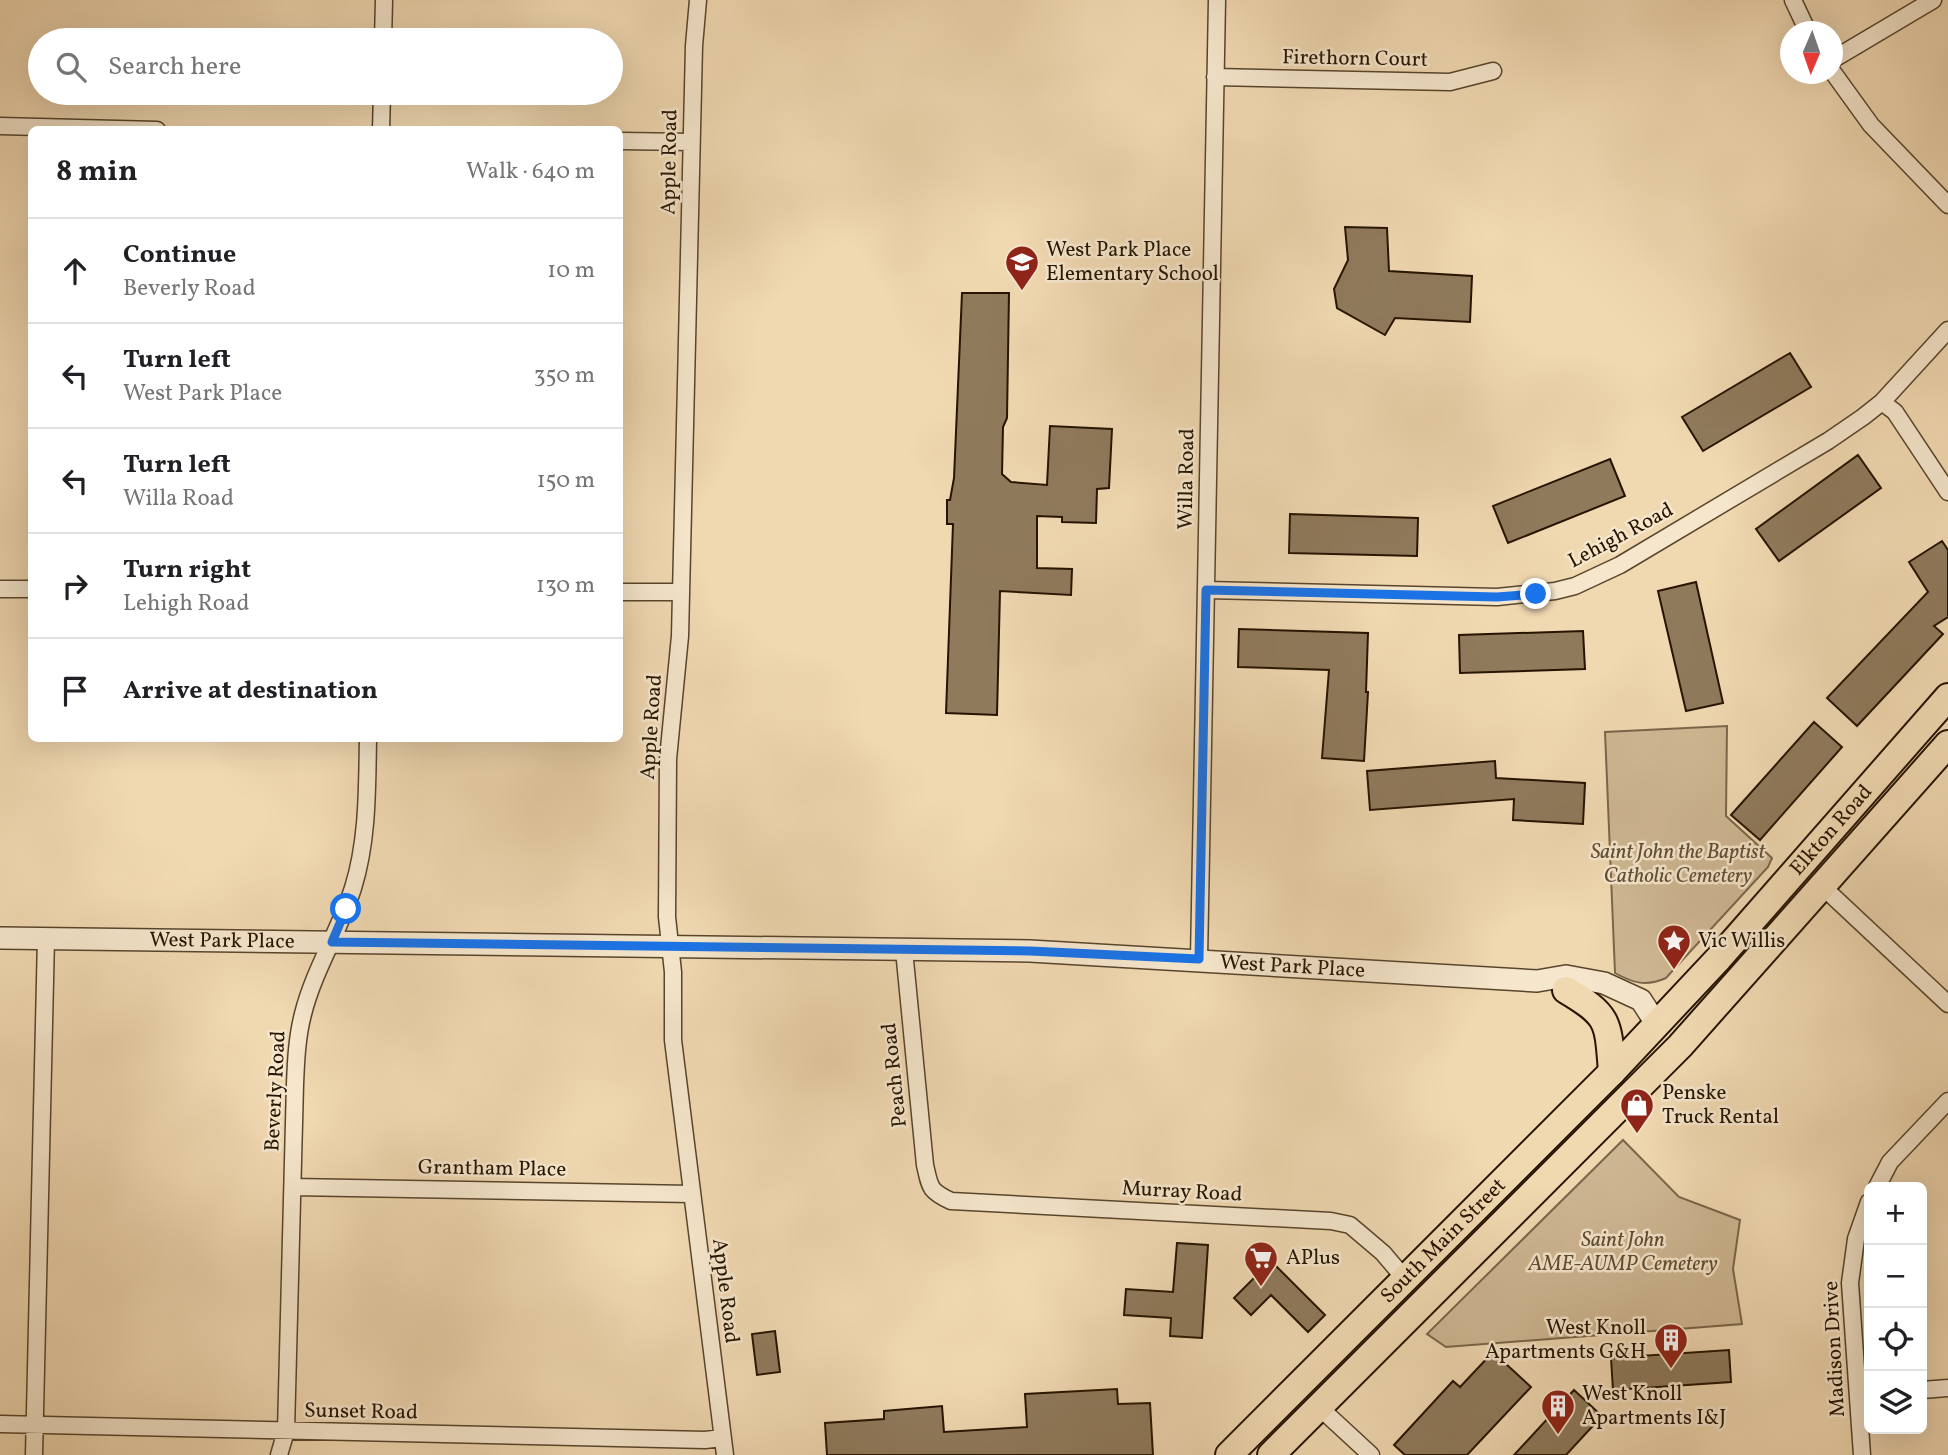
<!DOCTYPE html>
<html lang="en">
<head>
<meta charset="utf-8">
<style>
  body { margin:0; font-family:Vollkorn,serif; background:#f6f6f6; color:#202124 }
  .controls { position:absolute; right:21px; bottom:21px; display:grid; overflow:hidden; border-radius:10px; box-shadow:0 7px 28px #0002 }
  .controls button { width:63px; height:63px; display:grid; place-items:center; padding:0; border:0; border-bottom:2px solid #e0e0e0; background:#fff; color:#202124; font:35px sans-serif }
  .compass { position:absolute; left:1780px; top:21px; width:63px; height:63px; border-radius:50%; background:#fff; box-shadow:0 7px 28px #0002; rotate:182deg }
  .stop { position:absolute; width:21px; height:21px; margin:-16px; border:5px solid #1a73e8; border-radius:50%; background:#fff }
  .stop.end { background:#1a73e8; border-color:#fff; box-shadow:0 2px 7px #0008 }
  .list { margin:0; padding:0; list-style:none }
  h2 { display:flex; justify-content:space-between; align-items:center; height:91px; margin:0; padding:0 28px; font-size:30px }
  h2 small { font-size:23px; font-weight:400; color:#757577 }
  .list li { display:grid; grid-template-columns:46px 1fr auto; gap:21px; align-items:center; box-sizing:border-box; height:105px; padding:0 28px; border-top:2px solid #e0e0e0 }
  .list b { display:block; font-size:26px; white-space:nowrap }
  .list p { margin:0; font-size:23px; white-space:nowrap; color:#757577 }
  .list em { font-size:23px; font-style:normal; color:#757577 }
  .icon { flex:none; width:38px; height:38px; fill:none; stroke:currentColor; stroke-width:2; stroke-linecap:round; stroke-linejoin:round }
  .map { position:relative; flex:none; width:1948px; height:1455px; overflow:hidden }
  .search { position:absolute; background:#fff; box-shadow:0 7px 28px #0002; left:28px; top:28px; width:595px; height:77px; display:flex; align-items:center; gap:18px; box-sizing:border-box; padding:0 24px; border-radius:38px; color:#757577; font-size:26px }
  .panel { position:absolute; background:#fff; box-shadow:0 7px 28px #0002; left:28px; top:126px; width:595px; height:616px; border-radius:10px }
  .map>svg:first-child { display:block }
  .green { fill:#ceb793; stroke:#7a664a; stroke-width:2 }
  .building { fill:#8f7a5c; stroke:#261400; stroke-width:2 }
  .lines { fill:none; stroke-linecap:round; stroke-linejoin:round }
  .minor-casing { stroke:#58452c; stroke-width:19 }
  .tertiary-casing { stroke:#58452c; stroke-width:24 }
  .primary-casing { stroke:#261400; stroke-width:30 }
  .minor { stroke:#f5e6cc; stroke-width:16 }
  .tertiary { stroke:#f5e6cc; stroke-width:21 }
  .primary { stroke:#f0d8b1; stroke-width:26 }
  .route { stroke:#1a73e8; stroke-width:9 }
  .labels { text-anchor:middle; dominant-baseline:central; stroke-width:5; stroke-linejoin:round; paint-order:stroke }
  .street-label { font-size:21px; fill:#261400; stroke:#f5e6cc }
  .poi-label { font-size:21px; fill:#261400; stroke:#f5e6cc; text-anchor:start }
  .park-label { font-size:21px; font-style:italic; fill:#614d33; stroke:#f5e6cc }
</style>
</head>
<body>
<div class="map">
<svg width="1948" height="1455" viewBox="0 0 1948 1455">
  <rect width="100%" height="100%" fill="#f0d8b1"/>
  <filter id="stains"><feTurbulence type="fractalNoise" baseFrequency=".00286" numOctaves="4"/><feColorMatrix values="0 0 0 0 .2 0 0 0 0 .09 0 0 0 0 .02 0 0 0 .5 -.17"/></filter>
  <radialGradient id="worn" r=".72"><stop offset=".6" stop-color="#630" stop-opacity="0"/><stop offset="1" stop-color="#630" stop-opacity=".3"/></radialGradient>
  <!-- green -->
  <path class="green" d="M 1727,726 L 1726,816 L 1772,858 L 1768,867 L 1666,978 C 1646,987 1633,983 1615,973 L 1605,732 Z
    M 1623,1140 L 1679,1197 L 1740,1220 L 1733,1269 L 1742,1324 L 1446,1347 L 1427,1334 Z"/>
  <!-- building -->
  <path class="building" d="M 1345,227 L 1387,228 L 1389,271 L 1472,276 L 1470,322 L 1395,318 L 1385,335 L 1337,308 L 1334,289 L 1348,260 Z
    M 962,293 L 1009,293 L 1007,418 L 1003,427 L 1002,474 L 1011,482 L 1047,485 L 1050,426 L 1112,429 L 1109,488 L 1097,489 L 1096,523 L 1062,522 L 1062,517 L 1037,516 L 1037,568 L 1072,569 L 1071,595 L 1000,591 L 997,715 L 946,713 L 953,524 L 947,524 L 947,500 L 950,500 L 954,478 Z
    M 1790,353 L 1811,387 L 1703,451 L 1682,417 Z
    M 1858,455 L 1881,488 L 1779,561 L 1756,529 Z
    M 1610,459 L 1625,496 L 1508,543 L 1493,506 Z
    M 1290,514 L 1418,518 L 1417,556 L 1289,553 Z
    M 1942,541 L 1948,550 L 1948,617 L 1934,626 L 1943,634 L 1857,726 L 1827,698 L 1928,592 L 1909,562 Z
    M 1696,582 L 1723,703 L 1686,711 L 1658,591 Z
    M 1239,629 L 1368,633 L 1366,692 L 1368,692 L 1364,761 L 1322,758 L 1329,670 L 1238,667 Z
    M 1583,631 L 1585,669 L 1460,673 L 1459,635 Z
    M 1814,722 L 1842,747 L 1760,840 L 1731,815 Z
    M 1495,761 L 1496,778 L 1585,783 L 1583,824 L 1513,820 L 1514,799 L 1370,810 L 1367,771 Z
    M 1177,1243 L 1208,1245 L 1202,1338 L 1170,1336 L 1171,1318 L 1124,1315 L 1126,1289 L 1173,1292 Z
    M 1271,1261 L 1325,1315 L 1308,1332 L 1271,1295 L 1251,1315 L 1234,1298 Z
    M 775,1331 L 780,1372 L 757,1375 L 752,1334 Z
    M 1729,1350 L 1731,1382 L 1613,1390 L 1611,1358 Z
    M 1493,1352 L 1531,1387 L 1467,1455 L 1405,1455 L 1394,1445 L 1453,1381 L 1460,1387 Z
    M 1117,1389 L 1118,1404 L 1150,1403 L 1153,1455 L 827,1455 L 825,1423 L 884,1419 L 884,1411 L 942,1406 L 944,1432 L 1027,1427 L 1025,1394 Z
    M 1574,1390 L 1602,1416 L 1566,1455 L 1514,1455 Z"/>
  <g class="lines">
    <!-- minor casing -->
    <g class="minor-casing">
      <path id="minor" d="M 698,0 L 694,46 L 680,636 L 668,759 L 667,917 L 673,972 L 673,1040 L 725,1455
        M 1793,0 L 1808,32
        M 383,40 L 384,0
        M 1832,60 L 1933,0
        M 1832,71 L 1871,125 L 1948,205
        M 1215,77 L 1450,82 L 1493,71
        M 0,126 L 157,130
        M 381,130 L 382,93
        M 620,141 L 691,142
        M 1882,402 L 1895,412 L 1948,492
        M 0,589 L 32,589
        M 1206,590 L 1497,597 L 1555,591 L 1575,586 L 1620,565 L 1828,441 L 1863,417 L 1882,402 L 1948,330
        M 620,592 L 681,592
        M 1823,887 L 1948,1004
        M 904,950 L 925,1165 C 930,1187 929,1191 951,1201 L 1331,1221 L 1350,1225 L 1383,1253 L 1405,1279
        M 1199,959 L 1217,0
        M 293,1187 L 691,1194
        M 1877,1187 L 1890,1162 L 1948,1101
        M 1922,1390 L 1948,1388
        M 1319,1407 L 1371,1455
        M 0,1424 L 705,1440 L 722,1438
        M 34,1455 L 46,938
        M 279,1455 L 286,1431 L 295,1084 C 296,1060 297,1037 303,1014 C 314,970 339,932 353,888 C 368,840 367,789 368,738
        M 1862,1455 L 1850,1283 L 1856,1239 L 1869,1202"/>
    </g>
    <!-- tertiary casing -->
    <g class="tertiary-casing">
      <g id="tertiary">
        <path id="s1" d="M 0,938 L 1030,951 L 1537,981 L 1566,976 L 1604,983 L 1641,1000 L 1657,1025"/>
      </g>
    </g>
    <!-- primary casing -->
    <g class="primary-casing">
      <g id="primary">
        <path d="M 1566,990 C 1610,1016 1608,1022 1612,1072"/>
        <path id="s2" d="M 1229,1455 L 1612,1072 L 1719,958 L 1948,697"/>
        <path d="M 1271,1455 L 1680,1046 L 1948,744"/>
      </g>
    </g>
    <!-- minor -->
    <use href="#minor" class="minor"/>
    <!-- tertiary -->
    <use href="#tertiary" class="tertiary"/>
    <!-- primary -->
    <use href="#primary" class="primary"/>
  </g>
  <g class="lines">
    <!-- route -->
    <path class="route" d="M 346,909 L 332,942 L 1030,951 L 1199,959 L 1206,590 L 1497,597 L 1536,594"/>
  </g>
  <!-- icons -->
  <defs>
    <g id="school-pin" transform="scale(1.75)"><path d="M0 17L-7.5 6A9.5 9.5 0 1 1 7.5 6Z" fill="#8f2418" stroke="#f5e6cc"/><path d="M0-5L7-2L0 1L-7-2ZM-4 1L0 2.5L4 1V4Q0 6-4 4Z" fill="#fff"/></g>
    <g id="sight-pin" transform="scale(1.75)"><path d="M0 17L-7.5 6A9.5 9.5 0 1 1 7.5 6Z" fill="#8f2418" stroke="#f5e6cc"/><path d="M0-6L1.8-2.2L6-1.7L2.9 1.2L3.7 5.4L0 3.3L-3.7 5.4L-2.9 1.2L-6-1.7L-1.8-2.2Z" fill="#fff"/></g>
    <g id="shop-pin" transform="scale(1.75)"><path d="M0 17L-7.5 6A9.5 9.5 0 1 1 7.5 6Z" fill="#8f2418" stroke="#f5e6cc"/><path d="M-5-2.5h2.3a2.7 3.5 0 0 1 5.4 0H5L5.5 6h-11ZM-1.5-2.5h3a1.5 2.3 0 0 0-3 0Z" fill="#fff"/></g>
    <g id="supermarket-pin" transform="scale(1.75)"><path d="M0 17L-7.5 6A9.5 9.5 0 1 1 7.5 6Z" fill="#8f2418" stroke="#f5e6cc"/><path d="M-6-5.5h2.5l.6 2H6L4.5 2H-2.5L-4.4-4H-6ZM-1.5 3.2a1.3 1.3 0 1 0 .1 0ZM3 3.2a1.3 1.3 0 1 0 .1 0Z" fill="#fff"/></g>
    <g id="building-pin" transform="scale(1.75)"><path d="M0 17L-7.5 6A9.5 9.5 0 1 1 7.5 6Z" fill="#8f2418" stroke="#f5e6cc"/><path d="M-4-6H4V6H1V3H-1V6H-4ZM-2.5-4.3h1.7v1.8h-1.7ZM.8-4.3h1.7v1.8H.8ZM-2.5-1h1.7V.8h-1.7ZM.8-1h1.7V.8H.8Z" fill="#fff"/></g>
  </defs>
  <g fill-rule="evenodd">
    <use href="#school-pin" x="1022" y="262"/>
    <use href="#sight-pin" x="1674" y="941"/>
    <use href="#shop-pin" x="1637" y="1105"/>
    <use href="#supermarket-pin" x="1261" y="1258"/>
    <use href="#building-pin" x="1671" y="1340"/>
    <use href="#building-pin" x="1558" y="1406"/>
  </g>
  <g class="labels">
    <!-- street labels -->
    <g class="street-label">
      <text transform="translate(1355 59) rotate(1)">Firethorn Court</text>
      <text transform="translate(670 162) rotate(-89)">Apple Road</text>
      <text transform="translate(1187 479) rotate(-89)">Willa Road</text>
      <text transform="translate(1621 536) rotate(-28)">Lehigh Road</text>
      <text transform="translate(652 727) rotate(-86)">Apple Road</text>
      <text stroke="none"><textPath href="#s2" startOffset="868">Elkton Road</textPath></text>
      <text stroke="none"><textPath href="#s1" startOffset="222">West Park Place</textPath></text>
      <text stroke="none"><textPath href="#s1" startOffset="1293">West Park Place</textPath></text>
      <text transform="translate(895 1075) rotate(-96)">Peach Road</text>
      <text transform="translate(276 1091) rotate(-87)">Beverly Road</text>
      <text transform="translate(492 1169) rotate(1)">Grantham Place</text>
      <text transform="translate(1182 1192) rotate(3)">Murray Road</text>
      <text stroke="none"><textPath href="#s2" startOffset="303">South Main Street</textPath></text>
      <text transform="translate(725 1291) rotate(83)">Apple Road</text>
      <text transform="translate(1835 1349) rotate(-93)">Madison Drive</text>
      <text transform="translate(361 1412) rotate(1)">Sunset Road</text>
    </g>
    <!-- poi labels -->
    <g class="poi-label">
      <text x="1046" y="250">West Park Place<tspan x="1046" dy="24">Elementary School</tspan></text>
      <text x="1698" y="941">Vic Willis</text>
      <text x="1662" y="1093">Penske<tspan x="1662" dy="24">Truck Rental</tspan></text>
      <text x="1286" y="1258">APlus</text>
      <text x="1646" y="1328" text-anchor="end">West Knoll<tspan x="1646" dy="24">Apartments G&amp;H</tspan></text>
      <text x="1582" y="1394">West Knoll<tspan x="1582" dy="24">Apartments I&amp;J</tspan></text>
    </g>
    <!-- park labels -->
    <g class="park-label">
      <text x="1678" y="852">Saint John the Baptist<tspan x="1678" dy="24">Catholic Cemetery</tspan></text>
      <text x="1623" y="1240">Saint John<tspan x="1623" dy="24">AME-AUMP Cemetery</tspan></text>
    </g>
  </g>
  <rect width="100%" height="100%" filter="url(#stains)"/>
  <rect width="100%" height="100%" fill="url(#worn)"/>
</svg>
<div class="controls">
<button>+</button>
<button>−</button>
<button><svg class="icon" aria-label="locate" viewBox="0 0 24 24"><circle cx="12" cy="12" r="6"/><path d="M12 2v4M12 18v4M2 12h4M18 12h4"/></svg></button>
<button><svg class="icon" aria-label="layers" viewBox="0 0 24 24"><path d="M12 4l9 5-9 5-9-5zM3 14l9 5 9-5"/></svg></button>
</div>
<svg class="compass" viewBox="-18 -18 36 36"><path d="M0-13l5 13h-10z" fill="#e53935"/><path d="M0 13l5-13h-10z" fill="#757577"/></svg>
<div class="stop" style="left:346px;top:909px"></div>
<div class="stop end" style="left:1536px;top:594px"></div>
<div class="search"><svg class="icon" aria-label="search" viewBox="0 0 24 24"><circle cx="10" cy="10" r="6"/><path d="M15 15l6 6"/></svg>Search here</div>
<section class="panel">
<h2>8 min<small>Walk · 640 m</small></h2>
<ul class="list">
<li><svg class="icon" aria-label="ahead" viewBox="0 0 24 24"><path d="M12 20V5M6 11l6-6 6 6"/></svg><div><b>Continue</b><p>Beverly Road</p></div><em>10 m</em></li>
<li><svg class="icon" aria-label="left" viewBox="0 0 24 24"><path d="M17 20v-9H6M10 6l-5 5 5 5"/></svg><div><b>Turn left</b><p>West Park Place</p></div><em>350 m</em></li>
<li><svg class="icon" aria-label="left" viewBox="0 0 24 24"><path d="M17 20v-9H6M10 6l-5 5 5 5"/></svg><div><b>Turn left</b><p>Willa Road</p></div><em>150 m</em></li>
<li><svg class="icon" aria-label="right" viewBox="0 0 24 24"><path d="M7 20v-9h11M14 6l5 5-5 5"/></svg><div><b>Turn right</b><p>Lehigh Road</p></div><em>130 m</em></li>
<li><svg class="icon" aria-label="arrive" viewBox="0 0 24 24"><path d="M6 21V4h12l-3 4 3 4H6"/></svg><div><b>Arrive at destination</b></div></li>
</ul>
</section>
</div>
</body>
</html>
